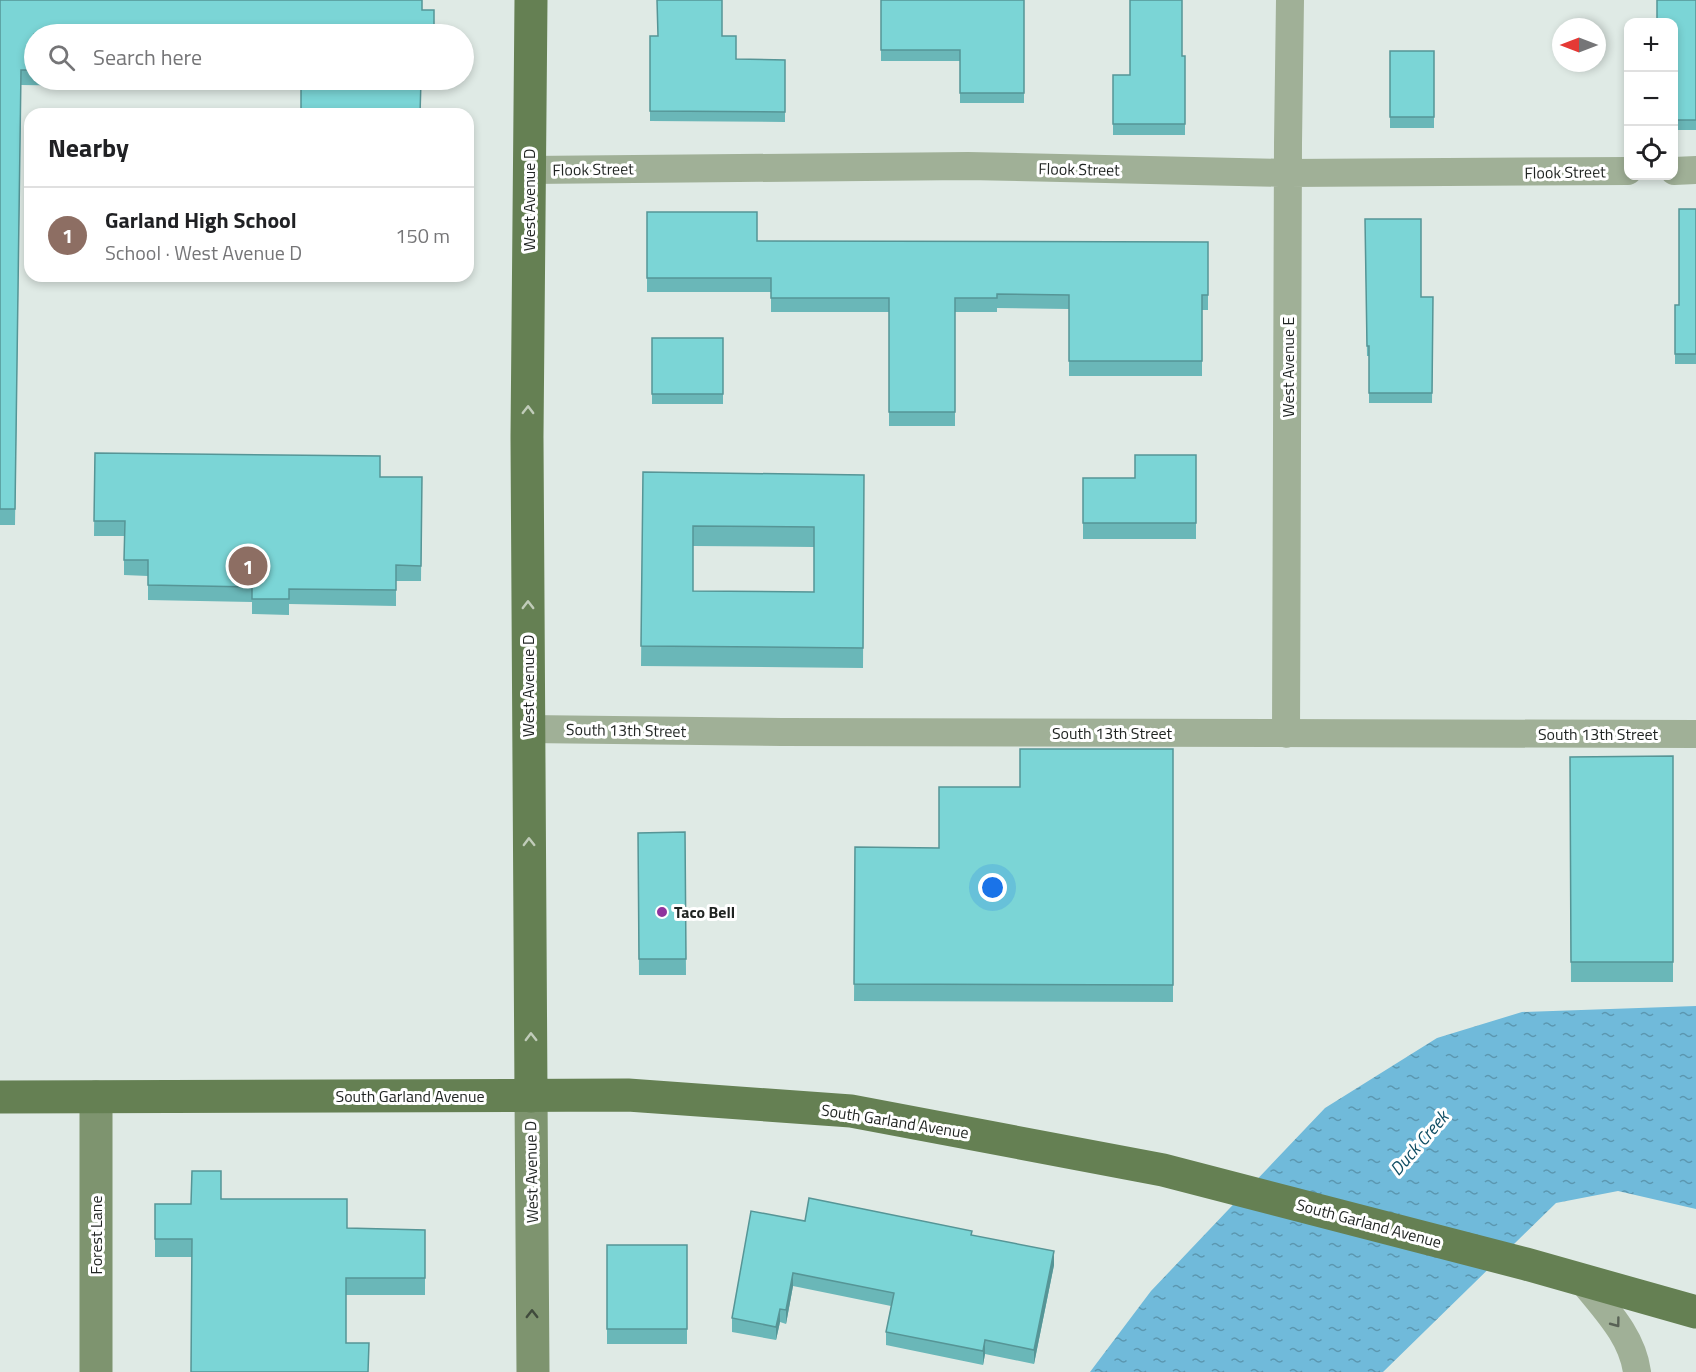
<!DOCTYPE html>
<html lang="en">
<head>
<meta charset="utf-8">
<style>
  body { margin:0; font-family:"Titillium Web",sans-serif; background:#f6f6f6; color:#202124 }
  .controls { position:absolute; right:18px; top:18px; display:grid; overflow:hidden; border-radius:12px; box-shadow:0 3px 9px #0003 }
  .controls button { width:54px; height:54px; display:grid; place-items:center; padding:0; border:0; border-bottom:2px solid #e0e0e0; background:#fff; color:#202124; font:30px sans-serif }
  .compass { position:absolute; left:1552px; top:18px; width:54px; height:54px; border-radius:50%; background:#fff; box-shadow:0 3px 9px #0003; rotate:270deg }
  .you { position:absolute; left:993px; top:888px; width:21px; height:21px; margin:-15px; border:4px solid #fff; border-radius:50%; background:#1a73e8; box-shadow:0 0 0 9px #1a73e833 }
  .badge { display:grid; place-items:center; width:39px; height:39px; border-radius:50%; background:#8f339d; color:#fff; font-size:20px; font-weight:700 }
  .pin { position:absolute; translate:-50% -50%; border:3px solid #fff; box-shadow:0 2px 6px #0006 }
  .list { margin:0; padding:0; list-style:none }
  h2 { display:flex; justify-content:space-between; align-items:center; height:78px; margin:0; padding:0 24px; font-size:26px }
  h2 small { font-size:20px; font-weight:400; color:#757577 }
  .list li { display:grid; grid-template-columns:39px 1fr auto; gap:18px; align-items:center; box-sizing:border-box; height:96px; padding:0 24px; border-top:2px solid #e0e0e0 }
  .list b { display:block; font-size:22px; white-space:nowrap }
  .list p { margin:0; font-size:20px; white-space:nowrap; color:#757577 }
  .list em { font-size:20px; font-style:normal; color:#757577 }
  .icon { flex:none; width:33px; height:33px; fill:none; stroke:currentColor; stroke-width:2; stroke-linecap:round; stroke-linejoin:round }
  .map { position:relative; flex:none; width:1696px; height:1372px; overflow:hidden }
  .search { position:absolute; background:#fff; box-shadow:0 3px 9px #0003; left:24px; top:24px; width:450px; height:66px; display:flex; align-items:center; gap:15px; box-sizing:border-box; padding:0 21px; border-radius:33px; color:#757577; font-size:22px }
  .panel { position:absolute; background:#fff; box-shadow:0 3px 9px #0003; left:24px; top:108px; width:450px; height:174px; border-radius:18px }
  .map>svg:first-child { display:block }
  .water { fill:url(#water-ripples) }
  .lines { fill:none; stroke-linecap:round; stroke-linejoin:round }
  .street { stroke:#a0b097; stroke-width:28 }
  .secondary { stroke:#7e946f; stroke-width:33 }
  .primary { stroke:#658053; stroke-width:33 }
  .wall { fill:#6ab7b8; fill-rule:evenodd }
  .shaded-wall { fill:#569596 }
  .building { fill:#7bd5d6; stroke:#569596; stroke-width:1.5; fill-rule:evenodd }
  .oneway { stroke:#c1ccba }
  .oneway2 { stroke:#404b3c }
  .oneway3 { stroke:#596256 }
  .poi-dot { fill:#8f339d; stroke:#fff; stroke-width:2 }
  .labels { text-anchor:middle; dominant-baseline:central; stroke-width:6; stroke-linejoin:round; paint-order:stroke }
  .street-label { font-size:16px; fill:#1f2321; stroke:#fff }
  .poi-label { font-size:16px; font-weight:bold; fill:#1f2321; stroke:#fff; text-anchor:start }
  .water-label { font-size:18px; font-style:italic; fill:#104e64; stroke:#fff }
</style>
</head>
<body>
<div class="map">
<svg width="1696" height="1372" viewBox="0 0 1696 1372">
  <defs>
    <pattern id="water-ripples" width="26" height="14" patternUnits="userSpaceOnUse" patternTransform="scale(1.5)"><rect width="26" height="14" fill="#70bada"/><path d="M2 4q2-2 4 0t4 0M15 11q2-2 4 0t4 0" fill="none" stroke="#5b97b0"/></pattern>
  </defs>
  <rect width="100%" height="100%" fill="#dfeae5"/>
  <!-- water -->
  <path class="water" d="M 1696,1006 L 1696,1209 L 1618,1191 L 1556,1203 L 1383,1372 L 1090,1372 L 1151,1291 L 1325,1108 L 1437,1038 L 1522,1012 Z"/>
  <g class="lines">
    <!-- street -->
    <path class="street" d="M 530,170 L 968,166 L 1288,173 L 1628,171
      M 1674,171 L 1696,170
      M 528,729 L 782,732 L 1696,734
      M 1286,734 L 1288,143 L 1290,0
      M 1582,1280 C 1604,1308 1632,1335 1637,1372"/>
    <!-- secondary -->
    <path class="secondary" d="M 531,1096 L 533,1372
      M 96,1097 L 96,1372"/>
    <!-- primary -->
    <path class="primary" d="M 531,0 L 527,437 L 531,1096
      M 0,1097 L 628,1095 L 851,1111 L 1163,1170 L 1526,1264 L 1696,1312"/>
  </g>
  <!-- wall -->
  <path class="wall" d="M 0,0 L 34,34 L 34,80 L 421,80 L 301,89 L 21,85 L 15,525 L 0,525 Z
    M 881,0 L 1024,0 L 1024,103 L 960,103 L 960,61 L 881,61 Z
    M 1696,0 L 1696,130 L 1674,130 L 1674,22 Z
    M 650,36 L 722,36 L 736,59 L 785,60 L 785,122 L 650,121 Z
    M 1390,51 L 1434,51 L 1434,128 L 1390,128 Z
    M 1182,56 L 1185,56 L 1185,135 L 1113,135 L 1113,75 L 1130,75 Z
    M 1696,209 L 1696,364 L 1675,364 L 1675,305 L 1679,305 Z
    M 647,212 L 757,241 L 1208,242 L 1208,310 L 1202,310 L 1202,376 L 1069,376 L 1069,309 L 997,308 L 997,312 L 955,312 L 955,426 L 889,426 L 889,312 L 771,312 L 771,292 L 647,292 Z
    M 1365,219 L 1421,297 L 1433,297 L 1432,403 L 1369,403 L 1369,356 L 1367,356 Z
    M 652,338 L 723,338 L 723,404 L 652,404 Z
    M 95,453 L 380,477 L 422,477 L 421,581 L 396,581 L 396,606 L 289,604 L 289,615 L 252,614 L 252,602 L 148,600 L 148,576 L 124,575 L 124,536 L 94,536 Z
    M 1196,455 L 1196,539 L 1083,539 L 1083,478 L 1135,478 Z
    M 643,472 L 864,475 L 863,668 L 641,666 ZM 693,546 L 814,547 L 814,592 L 693,591 Z
    M 1173,749 L 1173,1002 L 854,1001 L 855,847 L 939,848 L 1020,787 Z
    M 1673,756 L 1673,982 L 1571,982 L 1570,757 Z
    M 685,832 L 686,975 L 639,975 L 638,833 Z
    M 221,1199 L 347,1228 L 425,1230 L 425,1295 L 346,1295 L 346,1343 L 368,1372 L 192,1257 L 155,1257 L 155,1204 L 191,1204 Z
    M 805,1221 L 972,1235 L 1054,1265 L 1034,1364 L 985,1354 L 983,1365 L 886,1345 L 886,1332 L 891,1306 L 793,1286 L 786,1324 L 780,1322 L 776,1340 L 732,1332 L 732,1318 Z
    M 607,1245 L 687,1245 L 687,1344 L 607,1344 Z"/>
  <!-- shaded-wall -->
  <path class="shaded-wall" d="M 1054,1251 L 1054,1265 L 1034,1364 L 1034,1350 Z
    M 793,1273 L 793,1286 L 786,1324 L 786,1310 Z
    M 780,1309 L 780,1322 L 776,1340 L 776,1327 Z
    M 985,1340 L 985,1354 L 983,1365 L 983,1351 Z"/>
  <!-- building -->
  <path class="building" d="M 0,0 L 422,0 L 422,10 L 434,10 L 434,34 L 34,34 L 34,70 L 21,70 L 15,509 L 0,509 Z
    M 657,0 L 722,0 L 722,36 L 736,36 L 736,59 L 785,60 L 785,112 L 650,111 L 650,36 L 658,36 Z
    M 881,0 L 1024,0 L 1024,93 L 960,93 L 960,50 L 881,50 Z
    M 1130,0 L 1182,0 L 1182,56 L 1185,56 L 1185,124 L 1113,124 L 1113,75 L 1130,75 Z
    M 1657,0 L 1696,0 L 1696,120 L 1674,120 L 1674,22 L 1657,22 Z
    M 1390,51 L 1434,51 L 1434,117 L 1390,117 Z
    M 301,80 L 421,80 L 420,114 L 301,114 Z
    M 1679,209 L 1696,209 L 1696,354 L 1675,354 L 1675,305 L 1679,305 Z
    M 647,212 L 757,212 L 757,241 L 1208,242 L 1208,295 L 1202,295 L 1202,361 L 1069,361 L 1069,295 L 997,294 L 997,298 L 955,298 L 955,412 L 889,412 L 889,298 L 771,298 L 771,278 L 647,278 Z
    M 1365,219 L 1421,219 L 1421,297 L 1433,297 L 1432,393 L 1369,393 L 1369,346 L 1367,346 Z
    M 652,338 L 723,338 L 723,394 L 652,394 Z
    M 95,453 L 380,456 L 380,477 L 422,477 L 421,566 L 396,565 L 396,590 L 289,589 L 289,599 L 252,599 L 252,587 L 148,585 L 148,560 L 124,560 L 125,521 L 94,521 Z
    M 1135,455 L 1196,455 L 1196,523 L 1083,523 L 1083,478 L 1135,478 Z
    M 643,472 L 864,475 L 863,648 L 641,646 ZM 693,526 L 814,527 L 814,592 L 693,591 Z
    M 1020,749 L 1173,749 L 1173,985 L 854,984 L 855,847 L 939,848 L 939,787 L 1020,787 Z
    M 1673,756 L 1673,962 L 1571,962 L 1570,757 Z
    M 685,832 L 686,959 L 639,959 L 638,833 Z
    M 192,1171 L 221,1171 L 221,1199 L 347,1199 L 347,1228 L 425,1230 L 425,1278 L 346,1278 L 346,1343 L 369,1343 L 368,1372 L 191,1372 L 192,1239 L 155,1239 L 155,1204 L 191,1204 Z
    M 809,1198 L 972,1231 L 971,1235 L 1054,1251 L 1034,1350 L 985,1340 L 983,1351 L 886,1332 L 894,1293 L 793,1273 L 786,1310 L 780,1309 L 776,1327 L 732,1318 L 751,1211 L 805,1221 Z
    M 607,1245 L 687,1245 L 687,1329 L 607,1329 Z"/>
  <!-- one-way arrows -->
  <defs><path id="oneway-chevron" d="M-2-3.5L2.5 0L-2 3.5" fill="none" stroke-width="1.6" stroke-linecap="round" stroke-linejoin="round" transform="scale(1.5)"/></defs>
  <g class="oneway">
    <use href="#oneway-chevron" transform="translate(528 410) rotate(-89)"/>
    <use href="#oneway-chevron" transform="translate(528 605) rotate(-90)"/>
    <use href="#oneway-chevron" transform="translate(529 842) rotate(-91)"/>
    <use href="#oneway-chevron" transform="translate(531 1037) rotate(-91)"/>
  </g>
  <use class="oneway2" href="#oneway-chevron" transform="translate(532 1314) rotate(-90)"/>
  <use class="oneway3" href="#oneway-chevron" transform="translate(1616 1323) rotate(53)"/>
  <!-- markers -->
  <circle class="poi-dot" cx="662" cy="912" r="6"/>
  <g class="labels">
    <!-- street labels -->
    <g class="street-label">
      <text transform="translate(593 169) rotate(-1)">Flook Street</text>
      <text transform="translate(1079 169) rotate(1)">Flook Street</text>
      <text transform="translate(1565 172) rotate(-1)">Flook Street</text>
      <text transform="translate(529 200) rotate(-90)">West Avenue D</text>
      <text transform="translate(1288 367) rotate(-90)">West Avenue E</text>
      <text transform="translate(528 686) rotate(-90)">West Avenue D</text>
      <text transform="translate(626 730) rotate(1)">South 13th Street</text>
      <text x="1112" y="733">South 13th Street</text>
      <text x="1598" y="734">South 13th Street</text>
      <text x="410" y="1096">South Garland Avenue</text>
      <text transform="translate(895 1121) rotate(9)">South Garland Avenue</text>
      <text transform="translate(531 1172) rotate(-91)">West Avenue D</text>
      <text transform="translate(1369 1223) rotate(15)">South Garland Avenue</text>
      <text transform="translate(96 1235) rotate(-90)">Forest Lane</text>
    </g>
    <!-- poi labels -->
    <g class="poi-label">
      <text x="674" y="912">Taco Bell</text>
    </g>
    <!-- water labels -->
    <g class="water-label">
      <text transform="translate(1419 1143) rotate(-49)">Duck Creek</text>
    </g>
  </g>
</svg>
<div class="controls">
<button>+</button>
<button>−</button>
<button><svg class="icon" aria-label="locate" viewBox="0 0 24 24"><circle cx="12" cy="12" r="6"/><path d="M12 2v4M12 18v4M2 12h4M18 12h4"/></svg></button>
</div>
<svg class="compass" viewBox="-18 -18 36 36"><path d="M0-13l5 13h-10z" fill="#e53935"/><path d="M0 13l5-13h-10z" fill="#757577"/></svg>
<div class="you"></div>
<div class="pin badge" style="left:248px;top:566px;background:#8d6e63">1</div>
<div class="search"><svg class="icon" aria-label="search" viewBox="0 0 24 24"><circle cx="10" cy="10" r="6"/><path d="M15 15l6 6"/></svg>Search here</div>
<section class="panel">
<h2>Nearby<small></small></h2>
<ul class="list">
<li><span class="badge" style="background:#8d6e63">1</span><div><b>Garland High School</b><p>School · West Avenue D</p></div><em>150 m</em></li>
</ul>
</section>
</div>
</body>
</html>
